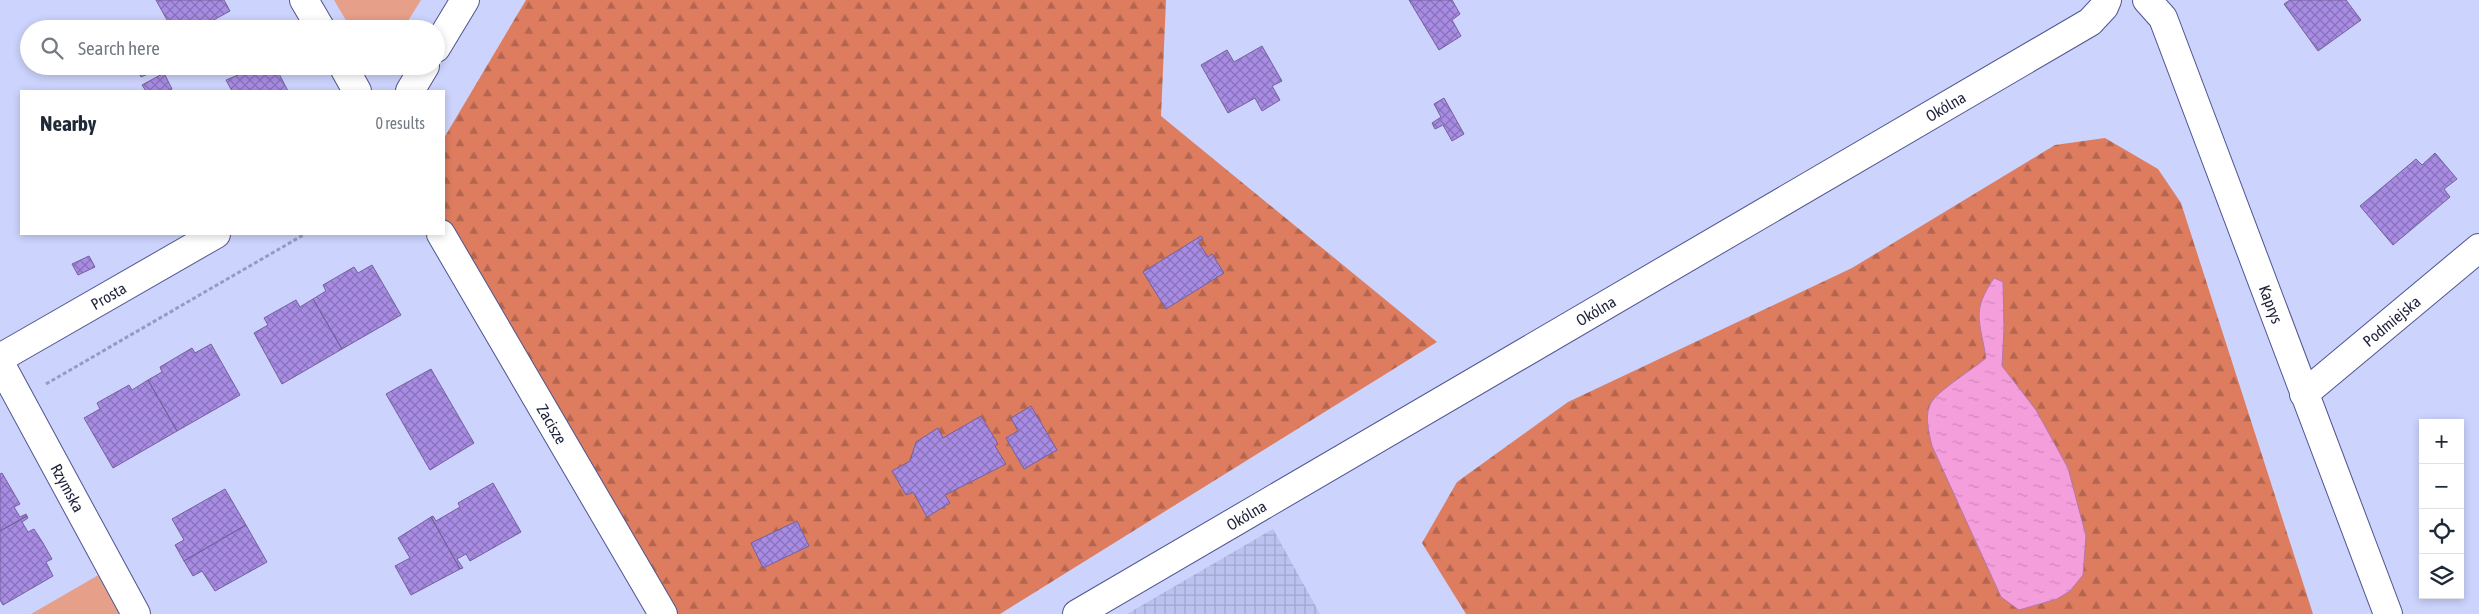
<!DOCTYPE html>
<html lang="en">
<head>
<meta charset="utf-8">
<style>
  body { margin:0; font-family:"Asap Condensed",sans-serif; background:#f6f6f7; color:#1f2937 }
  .controls { position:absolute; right:15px; bottom:15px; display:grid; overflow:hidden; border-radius:0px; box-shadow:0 2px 8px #0003 }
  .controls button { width:45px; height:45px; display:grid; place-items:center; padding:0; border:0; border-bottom:1px solid #e0e1e3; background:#fff; color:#1f2937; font:25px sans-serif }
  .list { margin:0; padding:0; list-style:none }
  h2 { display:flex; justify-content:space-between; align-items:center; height:65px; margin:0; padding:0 20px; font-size:21px }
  h2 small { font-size:16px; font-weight:400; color:#747a83 }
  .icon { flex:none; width:28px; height:28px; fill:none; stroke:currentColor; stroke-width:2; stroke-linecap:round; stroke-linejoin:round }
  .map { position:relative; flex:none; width:2479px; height:614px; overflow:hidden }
  .search { position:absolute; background:#fff; box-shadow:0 2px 8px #0003; left:20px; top:20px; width:425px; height:55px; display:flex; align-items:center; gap:12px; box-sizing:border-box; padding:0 18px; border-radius:28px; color:#747a83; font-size:19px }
  .panel { position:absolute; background:#fff; box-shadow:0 2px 8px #0003; left:20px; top:90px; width:425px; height:145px; border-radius:0px }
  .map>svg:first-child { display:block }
  .industrial { fill:url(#industrial-grid) }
  .green { fill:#e6a08a }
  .forest { fill:url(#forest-firs) }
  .water { fill:url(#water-ripples); stroke:#b478ab }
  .building { fill:url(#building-cross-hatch); stroke:#75619e }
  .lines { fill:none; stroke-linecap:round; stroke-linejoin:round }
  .street-casing { stroke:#4f5590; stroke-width:30 }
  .path { stroke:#969cc0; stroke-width:3; stroke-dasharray:4 2.5; stroke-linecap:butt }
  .street { stroke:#fff; stroke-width:28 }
  .labels { text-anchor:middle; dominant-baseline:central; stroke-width:4; stroke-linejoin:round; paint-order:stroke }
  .street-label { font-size:16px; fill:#1e213a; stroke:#dce1fd }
</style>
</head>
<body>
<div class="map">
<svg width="2479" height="614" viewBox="0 0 2479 614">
  <defs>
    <pattern id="industrial-grid" width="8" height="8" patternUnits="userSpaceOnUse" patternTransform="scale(1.25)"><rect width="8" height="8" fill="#bbc2ee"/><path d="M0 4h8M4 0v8" fill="none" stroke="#a0a6cd"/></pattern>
    <pattern id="forest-firs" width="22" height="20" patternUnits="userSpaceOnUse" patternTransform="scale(1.25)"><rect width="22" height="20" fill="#dd7c5e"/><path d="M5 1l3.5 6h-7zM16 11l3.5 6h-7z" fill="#b3654f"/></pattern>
    <pattern id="water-ripples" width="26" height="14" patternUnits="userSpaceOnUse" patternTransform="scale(1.25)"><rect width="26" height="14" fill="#f49edb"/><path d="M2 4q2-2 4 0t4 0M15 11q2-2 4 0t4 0" fill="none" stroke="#d188bd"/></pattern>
    <pattern id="building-cross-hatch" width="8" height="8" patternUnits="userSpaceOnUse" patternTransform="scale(1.25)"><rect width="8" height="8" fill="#a88be3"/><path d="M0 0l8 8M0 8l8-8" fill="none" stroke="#8871b9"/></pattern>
  </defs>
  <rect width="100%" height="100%" fill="#ccd3fc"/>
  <!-- industrial -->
  <path class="industrial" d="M 1273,529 L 1320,614 L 1127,614 Z"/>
  <!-- green -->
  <path class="green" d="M 334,0 L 421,0 L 403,29 L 351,29 Z
    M 102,573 L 124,614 L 31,614 Z"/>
  <!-- forest -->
  <path class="forest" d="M 526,0 L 1166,0 L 1161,116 L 1437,342 L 1000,614 L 676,614 L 444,222 L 444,138 Z
    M 2105,138 L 2158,169 L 2181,203 L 2313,614 L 1466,614 L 1422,543 L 1457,482 L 1568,402 L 1852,268 L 2055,145 Z"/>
  <!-- water -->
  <path class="water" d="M 1994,278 L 2003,282 L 2004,328 L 2002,366 L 2036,410 L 2068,468 L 2086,536 L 2083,575 L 2070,591 L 2057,599 L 2019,610 L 2001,597 L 1932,446 C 1929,433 1923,412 1933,400 C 1940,390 1974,368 1986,358 C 1980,320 1971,312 1994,278 Z"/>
  <!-- building -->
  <path class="building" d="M 156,0 L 224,0 L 230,11 L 197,29 L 172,29 Z
    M 1409,0 L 1452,0 L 1460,14 L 1452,20 L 1461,36 L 1439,50 Z
    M 2290,0 L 2346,0 L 2361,20 L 2318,51 L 2284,4 Z
    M 1262,46 L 1282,81 L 1272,86 L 1280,100 L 1262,111 L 1255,98 L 1228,113 L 1201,65 L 1227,50 L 1234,62 Z
    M 135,66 L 157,66 L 159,69 L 141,77 Z
    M 234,66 L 275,66 L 288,91 L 232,91 L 226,80 L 238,75 Z
    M 164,73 L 172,89 L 167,91 L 146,91 L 142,85 Z
    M 1444,98 L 1464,134 L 1452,141 L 1443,125 L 1435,129 L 1432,123 L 1441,117 L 1434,104 Z
    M 2435,153 L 2457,179 L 2444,189 L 2450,197 L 2393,245 L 2360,206 L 2416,159 L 2422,165 Z
    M 1201,236 L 1203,239 L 1198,242 L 1208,257 L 1212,254 L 1224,273 L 1166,309 L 1143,272 Z
    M 89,256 L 95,267 L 78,275 L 72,264 Z
    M 372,265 L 401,315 L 342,349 L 313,299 L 326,291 L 323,285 L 354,267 L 358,273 Z
    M 313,299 L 342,349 L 282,384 L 254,333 L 268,325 L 264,318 L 296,300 L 300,307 Z
    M 211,344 L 240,395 L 177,431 L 148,380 L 162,372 L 160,367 L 192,348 L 195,353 Z
    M 431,369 L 474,443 L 430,470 L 386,394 Z
    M 148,380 L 177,431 L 113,468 L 84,418 L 100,409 L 97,403 L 129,385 L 132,390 Z
    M 1031,406 L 1057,450 L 1024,469 L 1006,438 L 1018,431 L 1011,418 Z
    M 981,416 L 998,444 L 995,446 L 1006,464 L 945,495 L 950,503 L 927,517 L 913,492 L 906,495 L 892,471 L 910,461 L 916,442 L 938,428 L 943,438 Z
    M 2,473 L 20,504 L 14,507 L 20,517 L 26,514 L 27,516 L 0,531 L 0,474 Z
    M 493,483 L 521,532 L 470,561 L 466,554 L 457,559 L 463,568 L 460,569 L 431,517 L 433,516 L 436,521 L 460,507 L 458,503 Z
    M 225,489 L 246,525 L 184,561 L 175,545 L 184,540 L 172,519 Z
    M 27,516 L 28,518 L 22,522 L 28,532 L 34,529 L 43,543 L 52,559 L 46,562 L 53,576 L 3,605 L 0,600 L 0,531 Z
    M 431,517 L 460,569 L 411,595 L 395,566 L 410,558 L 398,538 Z
    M 797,521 L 809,546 L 763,568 L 751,543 Z
    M 246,525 L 267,562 L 215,591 L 202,571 L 193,576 L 184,561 Z"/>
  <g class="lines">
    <!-- street casing -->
    <g class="street-casing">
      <g id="street">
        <path d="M 304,0 L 321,29"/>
        <path id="s1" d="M 2147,0 L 2163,18 L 2388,614"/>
        <path d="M 436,48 L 465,0"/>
        <path d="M 343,66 L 357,91"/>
        <path d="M 410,91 L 425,66"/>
        <path id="s2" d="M 441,234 L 663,614"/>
        <path id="s3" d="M 0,358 L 216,234"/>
        <path id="s4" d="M 0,363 L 136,614"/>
        <path id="s5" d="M 2304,394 L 2479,248"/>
        <path id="s6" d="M 1077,614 L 2090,22 L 2104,7 L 2107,0"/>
      </g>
    </g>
    <!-- path -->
    <path class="path" d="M 46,384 L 305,234"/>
    <!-- street -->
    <use href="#street" class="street"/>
  </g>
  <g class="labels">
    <!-- street labels -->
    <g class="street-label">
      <text stroke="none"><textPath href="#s6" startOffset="1006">Okólna</textPath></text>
      <text stroke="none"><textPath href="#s3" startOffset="125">Prosta</textPath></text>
      <text stroke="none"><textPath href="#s1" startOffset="330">Kaprys</textPath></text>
      <text stroke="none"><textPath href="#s6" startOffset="601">Okólna</textPath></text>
      <text stroke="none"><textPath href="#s5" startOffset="114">Podmiejska</textPath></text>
      <text stroke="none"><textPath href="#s2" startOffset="220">Zacisze</textPath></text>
      <text stroke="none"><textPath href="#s4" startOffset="142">Rzymska</textPath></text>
      <text stroke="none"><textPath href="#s6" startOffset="196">Okólna</textPath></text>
    </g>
  </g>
</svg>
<div class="controls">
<button>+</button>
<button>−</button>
<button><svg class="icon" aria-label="locate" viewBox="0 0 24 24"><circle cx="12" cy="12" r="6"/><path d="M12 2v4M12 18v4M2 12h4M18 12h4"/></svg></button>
<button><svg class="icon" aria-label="layers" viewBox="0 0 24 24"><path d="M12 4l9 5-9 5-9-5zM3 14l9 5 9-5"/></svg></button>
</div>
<div class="search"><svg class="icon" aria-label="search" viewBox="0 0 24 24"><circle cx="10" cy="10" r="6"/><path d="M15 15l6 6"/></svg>Search here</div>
<section class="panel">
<h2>Nearby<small>0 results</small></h2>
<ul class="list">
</ul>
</section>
</div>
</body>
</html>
